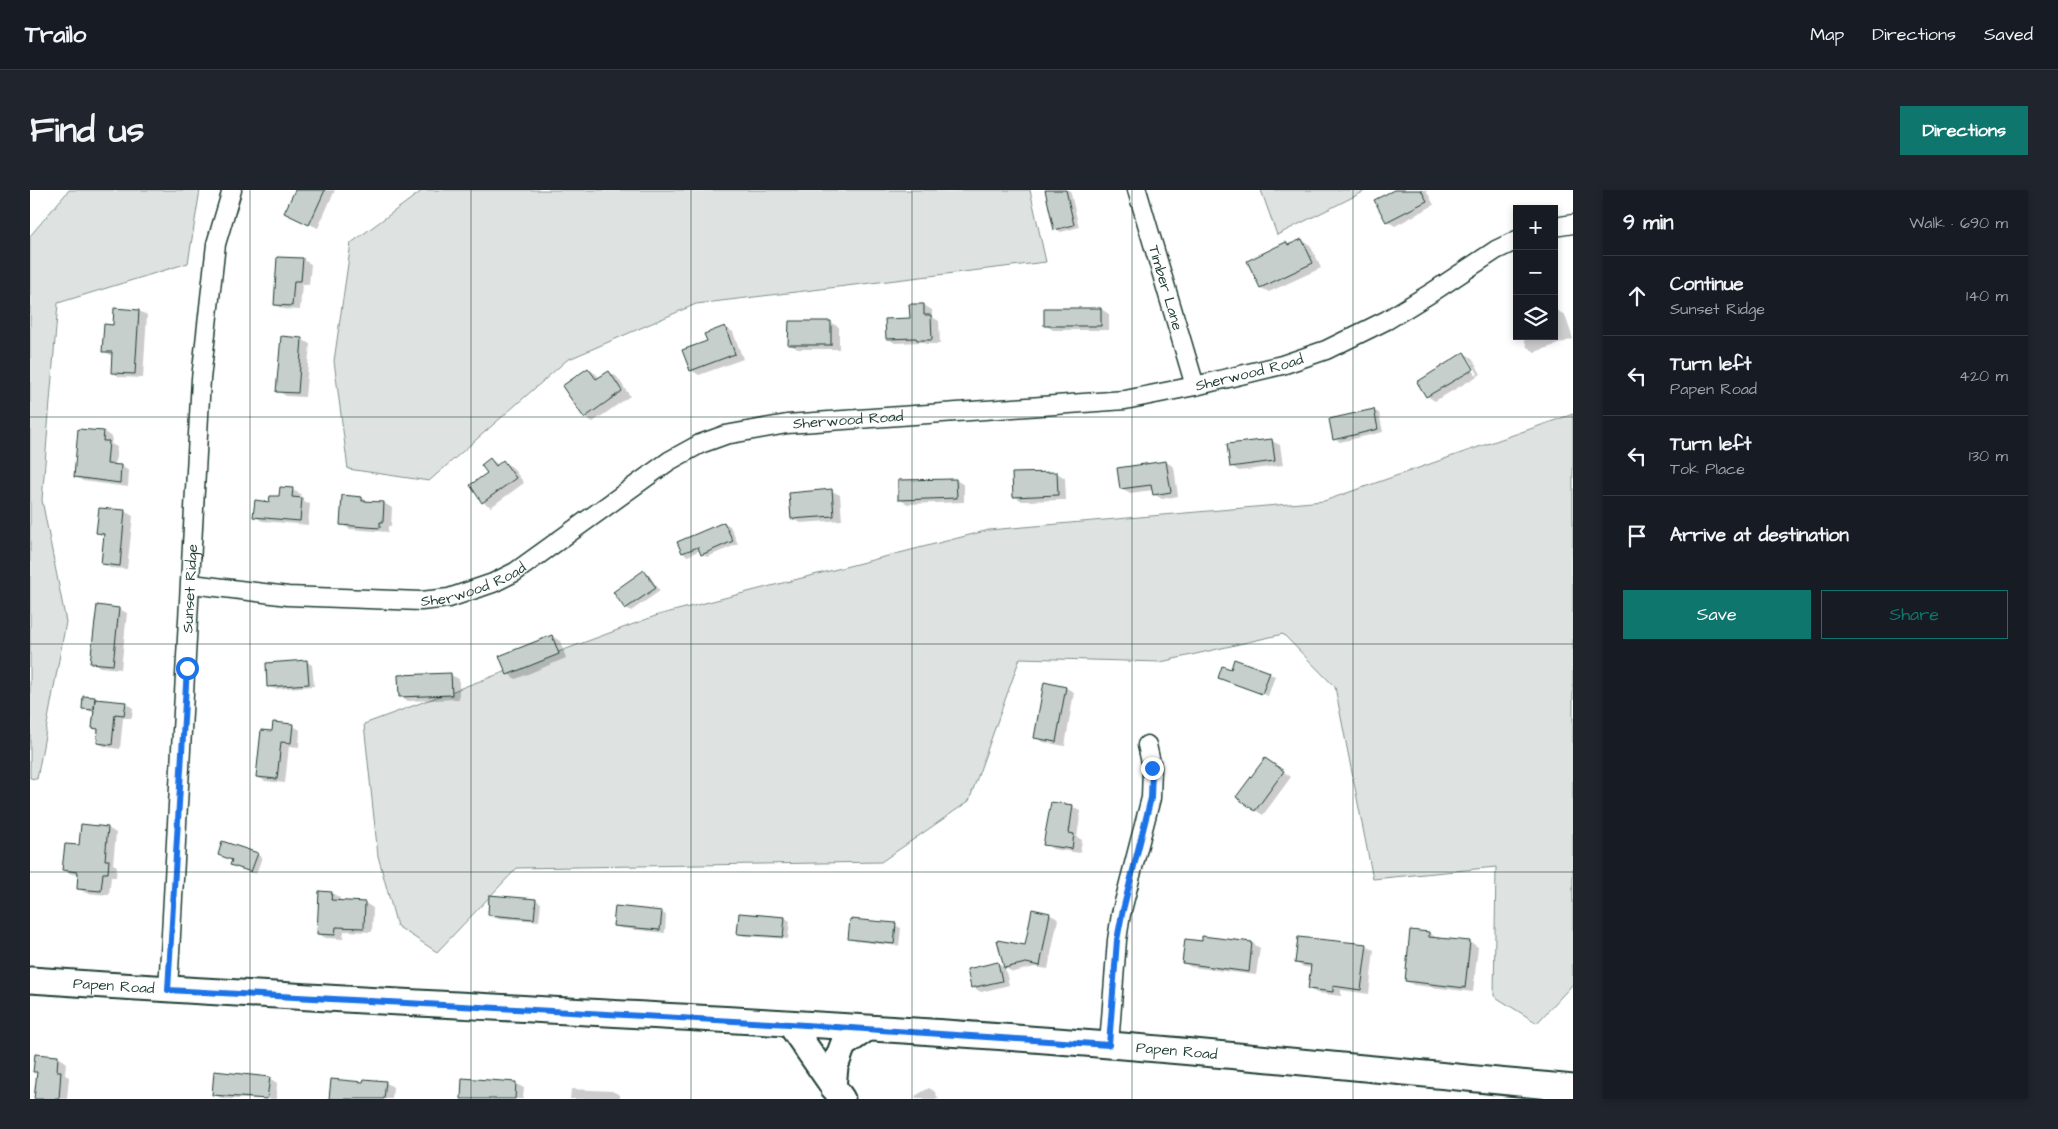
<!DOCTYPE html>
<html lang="en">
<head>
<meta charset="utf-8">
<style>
  body { margin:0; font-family:"Architects Daughter",sans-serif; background:#20242c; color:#f1f3f6 }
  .controls { position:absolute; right:15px; top:15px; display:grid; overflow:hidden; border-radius:0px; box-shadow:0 2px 8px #0003 }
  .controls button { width:45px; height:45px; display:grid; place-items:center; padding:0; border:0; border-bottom:1px solid #363941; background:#171b24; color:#f1f3f6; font:25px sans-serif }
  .stop { position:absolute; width:15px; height:15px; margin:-11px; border:4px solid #1a73e8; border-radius:50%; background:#fff }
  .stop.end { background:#1a73e8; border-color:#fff; box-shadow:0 1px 5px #0008 }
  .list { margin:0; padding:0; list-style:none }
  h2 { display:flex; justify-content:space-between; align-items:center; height:65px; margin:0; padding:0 20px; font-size:21px }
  h2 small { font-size:16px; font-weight:400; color:#9ea1a6 }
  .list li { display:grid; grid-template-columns:32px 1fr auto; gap:15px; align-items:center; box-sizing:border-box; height:80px; padding:0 20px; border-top:1px solid #363941 }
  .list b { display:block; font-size:19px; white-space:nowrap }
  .list p { margin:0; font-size:16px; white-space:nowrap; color:#9ea1a6 }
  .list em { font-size:16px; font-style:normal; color:#9ea1a6 }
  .actions { display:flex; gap:10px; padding:15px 20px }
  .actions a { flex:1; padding:11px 0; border:1px solid #0f766e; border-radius:0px; text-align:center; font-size:18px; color:#0f766e }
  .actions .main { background:#0f766e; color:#fff }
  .icon { flex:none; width:28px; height:28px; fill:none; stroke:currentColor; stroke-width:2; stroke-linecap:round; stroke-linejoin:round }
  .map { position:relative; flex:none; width:1543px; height:909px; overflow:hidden; border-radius:0px }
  header { display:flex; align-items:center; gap:30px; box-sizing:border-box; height:70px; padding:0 25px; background:#171b24; border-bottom:1px solid #363941 }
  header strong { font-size:24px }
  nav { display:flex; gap:28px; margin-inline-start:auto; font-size:18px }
  .intro { display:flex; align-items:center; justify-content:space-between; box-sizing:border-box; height:120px; padding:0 30px }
  h1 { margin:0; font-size:35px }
  .button { padding:12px 22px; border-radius:0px; background:#0f766e; color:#fff; font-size:18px; font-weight:700 }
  main { display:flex; gap:30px; padding:0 30px }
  aside { flex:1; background:#171b24; border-radius:0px; box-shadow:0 2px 8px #0003 }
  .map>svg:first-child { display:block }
  .green { fill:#dee3e2; stroke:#7e908b }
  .shadow { fill:#0003; fill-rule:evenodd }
  .building { fill:#c7cfcc; stroke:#1f3d34 }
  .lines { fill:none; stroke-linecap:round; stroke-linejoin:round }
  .street-casing { stroke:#1f3d34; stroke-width:21 }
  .secondary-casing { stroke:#1f3d34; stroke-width:29 }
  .street { stroke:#fff; stroke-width:18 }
  .secondary { stroke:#fff; stroke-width:25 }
  .route { stroke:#1a73e8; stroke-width:6 }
  .grid { fill:none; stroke:#1f3d34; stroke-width:1; stroke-opacity:0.55 }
  .labels { text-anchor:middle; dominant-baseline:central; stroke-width:4; stroke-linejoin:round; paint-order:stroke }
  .street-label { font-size:15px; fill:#1f3d34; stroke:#fff }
</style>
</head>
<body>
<header>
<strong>Trailo</strong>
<nav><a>Map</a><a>Directions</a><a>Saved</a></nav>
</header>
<div class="intro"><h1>Find us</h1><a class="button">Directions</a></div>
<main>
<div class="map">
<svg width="1543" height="909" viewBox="0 0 1543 909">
  <rect width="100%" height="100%" fill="#fff"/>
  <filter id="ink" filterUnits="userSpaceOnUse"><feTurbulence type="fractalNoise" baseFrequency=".02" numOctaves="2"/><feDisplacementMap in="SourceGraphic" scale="10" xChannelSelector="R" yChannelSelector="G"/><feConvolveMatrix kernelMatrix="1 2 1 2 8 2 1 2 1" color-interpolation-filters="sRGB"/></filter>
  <g filter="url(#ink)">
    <!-- green -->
    <path class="green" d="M 39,0 L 170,0 L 158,73 L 28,113 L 12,310 L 36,432 L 7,589 L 0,588 L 0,46 Z
      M 393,0 L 1000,0 L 1016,72 L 666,114 L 537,170 L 399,291 L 318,279 L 304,171 L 321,53 Z
      M 1231,0 L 1337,0 L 1247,45 Z
      M 1543,224 L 1543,794 L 1507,833 L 1464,806 L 1466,677 L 1343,689 L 1305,497 L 1253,444 L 1131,472 L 990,468 L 939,611 L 851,672 L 487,678 L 407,762 L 367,736 L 348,666 L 334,534 L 628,425 L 959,340 L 1294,311 Z"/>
    <!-- shadow -->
    <path class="shadow" d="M 267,0 L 305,0 L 288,38 L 264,27 Z
      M 1016,0 L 1040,0 L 1049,37 L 1031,42 L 1026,39 Z
      M 1367,0 L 1396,0 L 1404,15 L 1365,36 L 1357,31 Z
      M 1272,50 L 1280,55 L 1291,78 L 1239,102 L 1231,98 L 1219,71 L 1256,53 L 1260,56 Z
      M 273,70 L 281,74 L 279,95 L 272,94 L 270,120 L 253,119 L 245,115 Z
      M 894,115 L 902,120 L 902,127 L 909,131 L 910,154 L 896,154 L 892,152 L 865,153 L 857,148 L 881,129 Z
      M 85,119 L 109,121 L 117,125 L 113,188 L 90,187 L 82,182 L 83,166 L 73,161 L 84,136 Z
      M 1071,119 L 1079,124 L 1079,140 L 1023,140 L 1015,135 Z
      M 1526,120 L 1535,125 L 1543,149 L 1505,162 L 1497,157 L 1493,146 L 1524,146 L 1524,121 Z
      M 801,133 L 809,137 L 809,159 L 768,159 L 759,154 Z
      M 695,137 L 703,142 L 713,169 L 669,185 L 661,180 L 678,152 Z
      M 271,149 L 280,154 L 275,207 L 256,206 L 248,201 Z
      M 1434,163 L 1442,168 L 1451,184 L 1405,211 L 1397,206 ZM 1436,168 L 1439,168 L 1448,184 L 1446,185 Z
      M 558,179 L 566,184 L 570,189 L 579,182 L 587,187 L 600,206 L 563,232 L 555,227 Z
      M 1343,220 L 1349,223 L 1353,242 L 1310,252 L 1305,249 Z
      M 74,242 L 82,247 L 81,254 L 87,257 L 85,276 L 91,276 L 99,281 L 98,297 L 53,291 L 45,286 Z
      M 1242,251 L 1250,255 L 1253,275 L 1209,281 L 1201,276 Z
      M 461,270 L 469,275 L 473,272 L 482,277 L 494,293 L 461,317 L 453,312 Z
      M 1136,272 L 1144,277 L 1148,306 L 1132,309 L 1124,304 L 1123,300 L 1100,303 L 1092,298 Z
      M 1027,283 L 1035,288 L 1036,310 L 992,311 L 984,306 L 984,285 Z
      M 926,290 L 934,295 L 934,312 L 878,314 L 870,310 Z
      M 262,300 L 271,304 L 270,309 L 280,314 L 278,335 L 232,331 L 224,326 Z
      M 802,301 L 810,305 L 812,330 L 771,333 L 763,329 Z
      M 332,308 L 339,312 L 354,313 L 362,318 L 361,336 L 358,336 L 358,342 L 320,339 L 312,335 Z
      M 94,321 L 103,326 L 97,379 L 80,378 L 72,373 L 75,347 L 67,342 Z
      M 694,333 L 700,336 L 708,354 L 677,367 L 672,364 L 670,360 L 658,366 L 653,363 L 649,352 Z
      M 614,382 L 619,385 L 630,401 L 601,421 L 596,418 Z
      M 89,419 L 97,423 L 91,479 L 70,477 L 62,472 Z
      M 522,446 L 530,451 L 536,468 L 486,489 L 478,484 Z
      M 1205,471 L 1245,486 L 1238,506 L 1195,490 Z
      M 277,472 L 282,475 L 284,496 L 244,499 L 238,496 L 237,474 Z
      M 421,485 L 429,489 L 429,509 L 378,511 L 370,506 Z
      M 1036,498 L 1044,502 L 1035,556 L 1013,552 L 1005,547 Z
      M 64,508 L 95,513 L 103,518 L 102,528 L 93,528 L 90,559 L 76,557 L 68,553 L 69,541 L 63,537 L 65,523 L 53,518 Z
      M 262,535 L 270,540 L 269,557 L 259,556 L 255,593 L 235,591 L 227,587 L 243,542 Z
      M 1236,569 L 1261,587 L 1233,625 L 1225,620 Z
      M 1043,617 L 1051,621 L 1047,647 L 1052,650 L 1050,663 L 1023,659 L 1015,654 Z
      M 52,635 L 78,638 L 86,643 L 83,674 L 87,676 L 86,687 L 81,687 L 79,705 L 56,703 L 48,698 L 49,685 L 42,684 L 34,680 L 50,657 Z
      M 227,664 L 232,667 L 226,684 L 202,675 L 204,670 Z
      M 302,703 L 310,708 L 309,712 L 335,713 L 343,718 L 342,742 L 314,741 L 313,749 L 296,748 L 288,744 Z
      M 506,710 L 511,713 L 509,731 L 464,728 L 459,725 Z
      M 631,722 L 636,725 L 635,743 L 590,738 L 585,735 Z
      M 1019,724 L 1028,729 L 1018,779 L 1005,777 L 983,782 L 975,778 L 979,795 L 951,802 L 942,797 L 967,773 L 975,778 L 996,756 Z
      M 755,728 L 760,731 L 758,749 L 714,746 L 708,743 Z
      M 865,735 L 871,738 L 869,756 L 825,751 L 820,748 Z
      M 1381,741 L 1399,743 L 1407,748 L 1440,752 L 1448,757 L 1443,802 L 1384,795 L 1376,791 Z
      M 1173,752 L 1222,753 L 1230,758 L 1226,785 L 1161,777 L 1153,772 Z
      M 1336,756 L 1344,760 L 1339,804 L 1311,800 L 1311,806 L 1287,803 L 1279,799 L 1282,778 L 1274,777 L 1266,773 Z
      M 28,867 L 36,872 L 35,885 L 39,887 L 37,909 L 6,909 L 8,883 L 4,881 Z
      M 239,888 L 247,893 L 246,909 L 193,909 L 183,904 Z
      M 434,890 L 486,894 L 494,898 L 493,909 L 432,909 Z
      M 355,892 L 363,897 L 362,909 L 300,909 L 334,893 Z
      M 899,898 L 904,901 L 909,909 L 887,909 L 885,906 Z
      M 541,899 L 582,901 L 590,905 L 590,909 L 540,909 Z"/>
    <!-- building -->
    <path class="building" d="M 265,0 L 295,0 L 279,35 L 254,23 Z
      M 1015,0 L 1036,0 L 1044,35 L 1024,40 Z
      M 1364,0 L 1391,0 L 1397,11 L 1356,32 L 1344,10 Z
      M 1272,49 L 1283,73 L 1230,98 L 1217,71 L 1256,52 L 1258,55 Z
      M 247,67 L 273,68 L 271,91 L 264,91 L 262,116 L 244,115 Z
      M 879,114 L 894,114 L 894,125 L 901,125 L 902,150 L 887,150 L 886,148 L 856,149 L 855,129 L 880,128 Z
      M 84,118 L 109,120 L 105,184 L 81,183 L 82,162 L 72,162 L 74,134 L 83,135 Z
      M 1014,118 L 1071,118 L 1071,136 L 1014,136 Z
      M 759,131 L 801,131 L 801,155 L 758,155 Z
      M 695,136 L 705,164 L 660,181 L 652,160 L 677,151 L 674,144 Z
      M 251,146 L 272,148 L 268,203 L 246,202 Z
      M 1434,162 L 1444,179 L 1396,207 L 1387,192 Z
      M 558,178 L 566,189 L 579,181 L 592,201 L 554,228 L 532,196 Z
      M 1344,219 L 1348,239 L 1303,250 L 1299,229 Z
      M 48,239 L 74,241 L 73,251 L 79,251 L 77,274 L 91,275 L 90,293 L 44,287 Z
      M 1242,249 L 1245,271 L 1200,277 L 1197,254 Z
      M 460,268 L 466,276 L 473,270 L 486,288 L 452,313 L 440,295 L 457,283 L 451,275 Z
      M 1136,271 L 1141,302 L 1123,305 L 1121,295 L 1090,299 L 1087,278 Z
      M 1027,282 L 1028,305 L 983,307 L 982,283 Z
      M 926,289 L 927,308 L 868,310 L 868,290 Z
      M 250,297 L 263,298 L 262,307 L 272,308 L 270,331 L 223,327 L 225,310 L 239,312 L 240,306 L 249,306 Z
      M 802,299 L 804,326 L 761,329 L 759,303 Z
      M 312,305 L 332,307 L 332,311 L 354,312 L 353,332 L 350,332 L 350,338 L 310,335 Z
      M 69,318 L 95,320 L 90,376 L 71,374 L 74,344 L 66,343 Z
      M 694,332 L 703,351 L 671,365 L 668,357 L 652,363 L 647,352 Z
      M 614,380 L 626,398 L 595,419 L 583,402 Z
      M 67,415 L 89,418 L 83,475 L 60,473 Z
      M 522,445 L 529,464 L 477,485 L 469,466 Z
      M 1204,469 L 1240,482 L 1232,504 L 1188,488 L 1192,476 L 1201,479 Z
      M 277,470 L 279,494 L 237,497 L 236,473 Z
      M 421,483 L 422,505 L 369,507 L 368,485 Z
      M 1014,492 L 1036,497 L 1026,552 L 1004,548 Z
      M 53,506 L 65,507 L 64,519 L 65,509 L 96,512 L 94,525 L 85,524 L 82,555 L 67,553 L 68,539 L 62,538 L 64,520 L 52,519 Z
      M 243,532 L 263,534 L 261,553 L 251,552 L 247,589 L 226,587 L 231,540 L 242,541 Z
      M 1235,568 L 1254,581 L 1225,621 L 1206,607 Z
      M 1021,612 L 1043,615 L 1039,643 L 1044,644 L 1042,659 L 1013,655 Z
      M 51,634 L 78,637 L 75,670 L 79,670 L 78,683 L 73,683 L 71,701 L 47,699 L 48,682 L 32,680 L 35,654 L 49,655 Z
      M 192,651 L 228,663 L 221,682 L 200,675 L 202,670 L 188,665 Z
      M 289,701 L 302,702 L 301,710 L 335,712 L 334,738 L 306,737 L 305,745 L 287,744 Z
      M 459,705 L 506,709 L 504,729 L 458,725 Z
      M 585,716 L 632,721 L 630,740 L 583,736 Z
      M 1002,719 L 1020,723 L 1010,776 L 996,773 L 974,778 L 967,750 L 995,755 Z
      M 709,723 L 755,727 L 753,747 L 707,744 Z
      M 820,729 L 866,733 L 864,754 L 818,749 Z
      M 1380,740 L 1399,742 L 1399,747 L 1440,751 L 1435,798 L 1375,791 Z
      M 1172,746 L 1222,752 L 1219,782 L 1152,773 L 1155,749 L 1172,751 Z
      M 1268,747 L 1337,754 L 1331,800 L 1303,796 L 1303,802 L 1278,799 L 1281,775 L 1265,773 Z
      M 968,772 L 972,791 L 941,798 L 937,779 Z
      M 5,864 L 28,866 L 27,881 L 31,881 L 29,909 L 4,909 L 7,882 L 3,882 Z
      M 184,881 L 240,887 L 237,909 L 182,905 Z
      M 432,888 L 486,892 L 485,909 L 431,909 Z
      M 301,889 L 333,892 L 334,889 L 356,891 L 354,909 L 299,909 Z"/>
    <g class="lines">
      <!-- street casing -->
      <g class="street-casing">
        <g id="street">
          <path id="s1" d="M 1107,0 L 1165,196"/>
          <path d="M 1524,37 L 1543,34"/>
          <path id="s2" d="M 162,394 L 258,406 L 391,411 L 419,408 L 463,393 L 485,382 L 639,271 L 670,254 L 695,245 L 757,234 L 1095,210 L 1165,196 L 1252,175 L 1296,160 L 1357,130 L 1401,103 L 1466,60 L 1487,50"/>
          <path id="s3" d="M 138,800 L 171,189 L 186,54 L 202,0"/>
          <path d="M 1079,855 L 1087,750 L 1091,724 L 1121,608 L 1122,577 L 1117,555"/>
        </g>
      </g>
      <!-- secondary casing -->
      <g class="secondary-casing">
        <g id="secondary">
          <path id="s4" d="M 0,790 C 359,815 720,826 1079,855 C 1234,867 1388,884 1543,898"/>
          <path d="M 760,834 L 812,909"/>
          <path d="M 803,897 L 805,877 L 813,855 L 836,839"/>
        </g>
      </g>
      <!-- street -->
      <use href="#street" class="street"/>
      <!-- secondary -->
      <use href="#secondary" class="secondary"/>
    </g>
  </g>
  <g class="lines" filter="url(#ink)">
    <!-- route -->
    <path class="route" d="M 157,478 L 138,800 L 760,834 L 1079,855 L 1087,750 L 1092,724 L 1121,608 L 1122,578"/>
  </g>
  <!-- grid -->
  <path class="grid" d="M 220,0 L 220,909M 441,0 L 441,909M 661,0 L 661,909M 882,0 L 882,909M 1102,0 L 1102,909M 1323,0 L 1323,909M 0,227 L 1543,227M 0,454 L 1543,454M 0,682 L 1543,682"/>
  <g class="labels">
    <!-- street labels -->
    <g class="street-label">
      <text stroke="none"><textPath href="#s1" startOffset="102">Timber Lane</textPath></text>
      <text stroke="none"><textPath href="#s2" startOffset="1110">Sherwood Road</textPath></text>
      <text stroke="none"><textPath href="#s2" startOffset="705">Sherwood Road</textPath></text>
      <text stroke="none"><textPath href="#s2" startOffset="285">Sherwood Road</textPath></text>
      <text stroke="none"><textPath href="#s3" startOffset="402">Sunset Ridge</textPath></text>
      <text stroke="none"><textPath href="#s4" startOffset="84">Papen Road</textPath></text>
      <text stroke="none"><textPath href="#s4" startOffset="1149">Papen Road</textPath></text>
    </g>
  </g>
</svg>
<div class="controls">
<button>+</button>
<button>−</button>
<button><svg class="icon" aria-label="layers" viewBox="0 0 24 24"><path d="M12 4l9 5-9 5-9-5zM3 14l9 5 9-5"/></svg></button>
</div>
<div class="stop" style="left:157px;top:478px"></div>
<div class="stop end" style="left:1122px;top:578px"></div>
</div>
<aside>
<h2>9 min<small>Walk · 690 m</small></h2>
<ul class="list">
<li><svg class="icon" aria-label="ahead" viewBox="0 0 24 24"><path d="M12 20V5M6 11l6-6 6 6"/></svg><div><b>Continue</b><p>Sunset Ridge</p></div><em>140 m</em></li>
<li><svg class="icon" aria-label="left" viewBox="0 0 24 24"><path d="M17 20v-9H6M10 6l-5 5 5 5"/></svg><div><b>Turn left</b><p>Papen Road</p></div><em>420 m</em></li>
<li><svg class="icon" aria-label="left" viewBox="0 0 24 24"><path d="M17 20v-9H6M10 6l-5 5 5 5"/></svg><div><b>Turn left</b><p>Tok Place</p></div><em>130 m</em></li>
<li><svg class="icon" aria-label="arrive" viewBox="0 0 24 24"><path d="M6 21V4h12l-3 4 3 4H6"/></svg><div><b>Arrive at destination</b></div></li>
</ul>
<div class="actions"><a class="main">Save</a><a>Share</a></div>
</aside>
</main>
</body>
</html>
